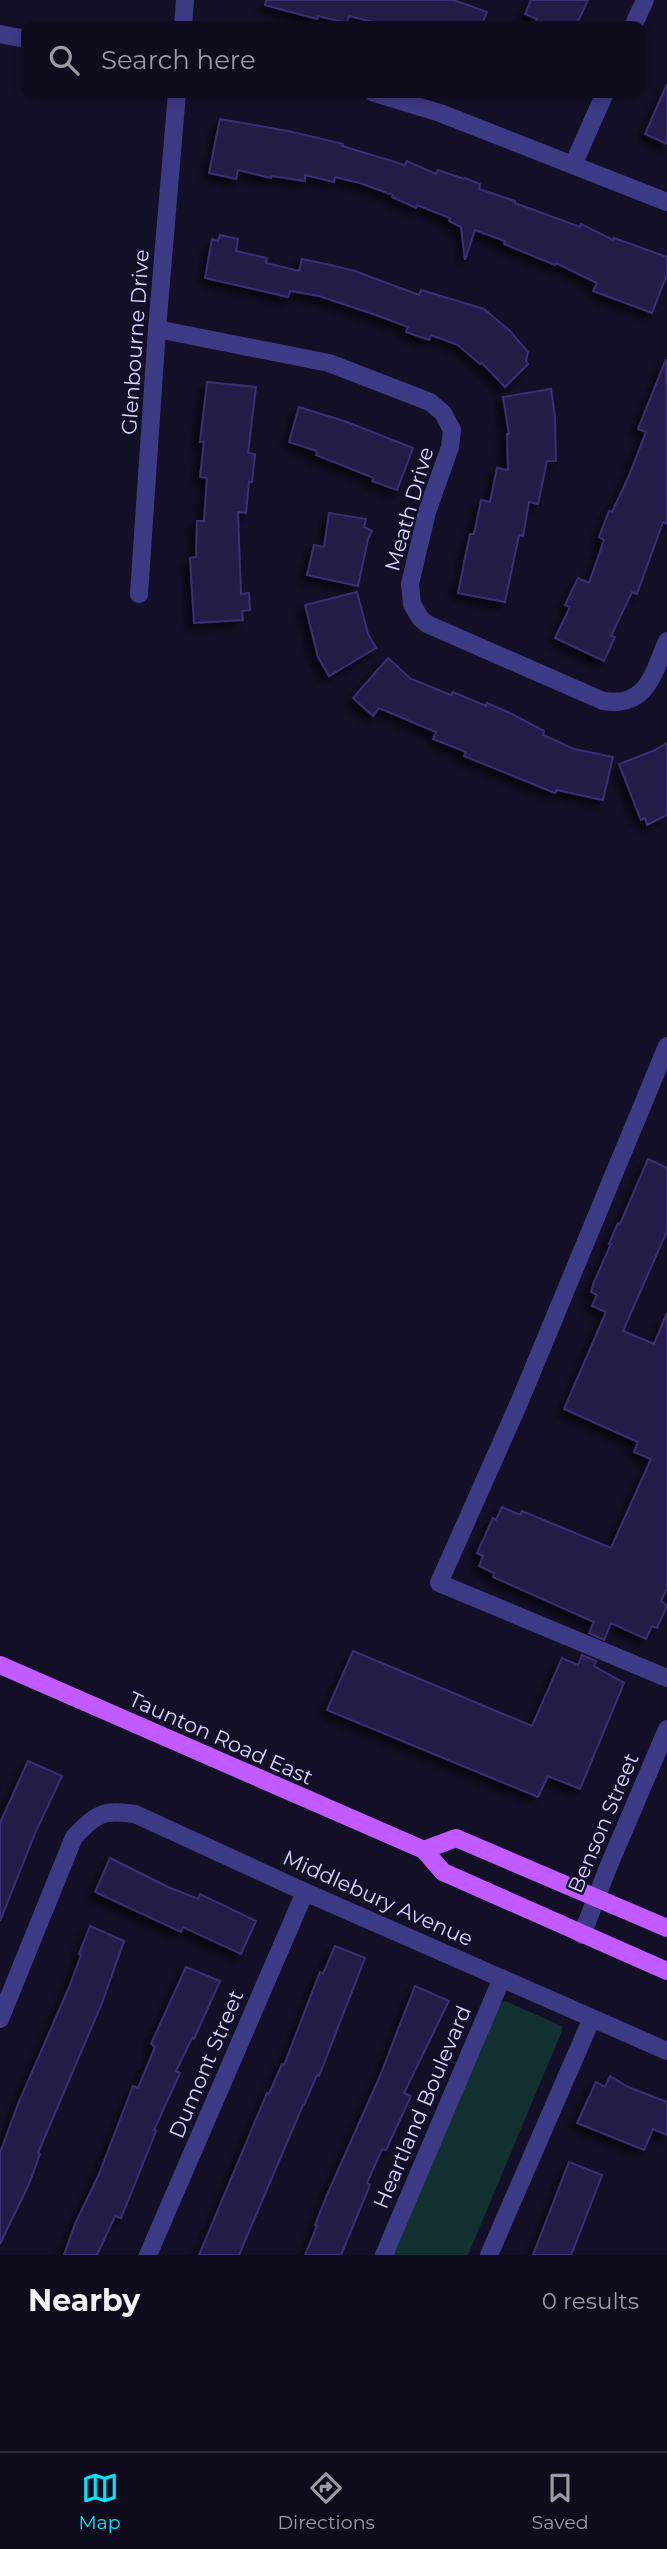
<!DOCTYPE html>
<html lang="en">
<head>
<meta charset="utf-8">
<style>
  body { margin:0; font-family:Montserrat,sans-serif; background:#1c1929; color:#f1f3f6 }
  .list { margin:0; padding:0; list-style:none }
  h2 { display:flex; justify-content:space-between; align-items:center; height:91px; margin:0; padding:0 28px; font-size:30px }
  h2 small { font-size:23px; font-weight:400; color:#9b9ba3 }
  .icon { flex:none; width:38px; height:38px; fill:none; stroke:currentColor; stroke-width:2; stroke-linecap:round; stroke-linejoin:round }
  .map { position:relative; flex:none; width:667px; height:2255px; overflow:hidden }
  .search { position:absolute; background:#0e0b1c; box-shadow:0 4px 10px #0003; left:21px; right:21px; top:21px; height:77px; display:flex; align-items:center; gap:18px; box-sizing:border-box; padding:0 24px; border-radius:14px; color:#9b9ba3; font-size:26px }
  .sheet { height:196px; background:#0e0b1c }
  nav { display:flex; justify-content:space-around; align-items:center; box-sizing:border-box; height:98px; border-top:2px solid #2e2b3b; background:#0e0b1c; font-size:19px; color:#9b9ba3 }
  nav a { display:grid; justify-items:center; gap:4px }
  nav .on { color:#00e5ff }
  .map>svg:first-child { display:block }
  .green { fill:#12302f }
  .building { fill:#241b47; stroke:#3b2d73; stroke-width:2; filter:url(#shadow) }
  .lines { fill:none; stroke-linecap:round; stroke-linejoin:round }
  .minor { stroke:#3d3a85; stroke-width:18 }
  .major { stroke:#c25bff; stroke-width:18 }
  .labels { text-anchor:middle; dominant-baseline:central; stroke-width:5; stroke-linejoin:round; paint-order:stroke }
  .street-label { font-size:21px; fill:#d9d4ff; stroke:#130f26 }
</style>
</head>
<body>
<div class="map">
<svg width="667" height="2255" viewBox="0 0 667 2255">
  <defs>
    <filter id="shadow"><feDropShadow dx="-6" dy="6" stdDeviation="3.5" flood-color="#0009"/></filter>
  </defs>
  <rect width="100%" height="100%" fill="#130f26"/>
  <!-- green -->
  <path class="green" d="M 505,2001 L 562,2026 L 562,2031 L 468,2255 L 391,2255 L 499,2004 Z"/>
  <!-- building -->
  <path class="building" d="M 266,0 L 454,0 L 487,12 L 481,26 L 388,26 L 349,16 L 347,23 L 318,16 L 317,19 L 265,5 Z
    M 531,0 L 588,0 L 576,26 L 534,26 L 537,19 L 525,14 Z
    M 667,84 L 667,144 L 645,134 Z
    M 220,119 L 288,131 L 343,144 L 342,146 L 405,165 L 407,161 L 436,174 L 438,170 L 464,179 L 465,178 L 480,184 L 479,189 L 515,201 L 515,203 L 580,227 L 581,224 L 613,240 L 614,238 L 667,257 L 667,274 L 652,313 L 593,291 L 597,283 L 556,263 L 555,265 L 504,244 L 505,241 L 475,230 L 465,260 L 461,227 L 449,221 L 450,218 L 417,205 L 416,208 L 392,197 L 393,195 L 360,183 L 335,177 L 334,182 L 305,175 L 305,181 L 272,176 L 271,178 L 238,170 L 236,179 L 209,173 Z
    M 220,235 L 238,239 L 236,251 L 267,258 L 266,263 L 299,271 L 302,259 L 330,265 L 355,271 L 419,295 L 421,290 L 484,309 L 510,331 L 528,352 L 526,361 L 528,364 L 505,387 L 482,363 L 480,364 L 458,345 L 431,335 L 429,340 L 406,332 L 408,327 L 376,315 L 319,296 L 290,291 L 288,297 L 205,278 L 212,239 L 218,241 Z
    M 666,359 L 667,524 L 663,522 L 637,594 L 632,592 L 611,636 L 615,637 L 604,661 L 555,638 L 570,607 L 565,605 L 578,578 L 589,583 L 604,540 L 599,537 L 609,511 L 612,512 L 628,478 L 646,432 L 638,429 Z
    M 207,382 L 256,387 L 248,453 L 255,454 L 252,482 L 249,482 L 246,513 L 238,512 L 241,594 L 249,593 L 250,610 L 242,611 L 243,620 L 194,623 L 190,558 L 196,557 L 197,521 L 204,521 L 207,478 L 200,477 L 204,442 L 200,442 Z
    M 551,389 L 555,417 L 556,461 L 547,461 L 538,504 L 529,502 L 523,536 L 519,535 L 505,602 L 458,593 L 470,534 L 474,534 L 481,500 L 490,502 L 497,468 L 508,470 L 507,434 L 509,434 L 503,397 Z
    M 299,407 L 347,422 L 413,448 L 397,490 L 372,481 L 374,478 L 316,455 L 317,451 L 289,442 Z
    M 329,513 L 366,519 L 364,527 L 372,531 L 368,539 L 358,586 L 307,575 L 314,545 L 324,547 Z
    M 357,592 L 368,634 L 376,648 L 329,676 L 318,657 L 305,605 Z
    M 388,658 L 411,679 L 451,695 L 453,692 L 486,706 L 487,703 L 512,714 L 544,731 L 543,735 L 574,749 L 613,757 L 603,800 L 557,790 L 555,793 L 464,756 L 466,752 L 433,739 L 436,732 L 379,708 L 373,716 L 353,698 Z
    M 667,743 L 667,815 L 647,825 L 645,818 L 641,820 L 619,764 L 653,751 Z
    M 648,1159 L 667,1168 L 667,1231 L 623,1331 L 654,1344 L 667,1313 L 667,1588 L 661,1601 L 667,1606 L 657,1628 L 652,1626 L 646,1639 L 611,1623 L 604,1640 L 589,1633 L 594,1622 L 493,1577 L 494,1573 L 479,1566 L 483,1556 L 477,1553 L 493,1518 L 496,1520 L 502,1507 L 520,1515 L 522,1511 L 611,1548 L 651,1459 L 634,1452 L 638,1442 L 564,1409 L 606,1312 L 592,1306 L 597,1295 L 591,1292 L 594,1282 L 611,1244 L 609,1244 L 618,1223 L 620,1224 Z
    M 353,1651 L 532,1726 L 562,1658 L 578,1665 L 582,1655 L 596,1661 L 594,1666 L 624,1683 L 580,1789 L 548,1776 L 538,1797 L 327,1710 Z
    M 28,1761 L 62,1776 L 36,1831 L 0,1921 L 0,1823 Z
    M 110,1858 L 168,1887 L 198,1899 L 200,1894 L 256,1921 L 241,1954 L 183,1927 L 181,1932 L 95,1892 Z
    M 90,1926 L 124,1941 L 102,2003 L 38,2153 L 40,2154 L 29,2184 L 0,2244 L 0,2153 L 18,2104 L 70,1985 L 81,1955 L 79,1954 Z
    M 335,1946 L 365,1958 L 319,2076 L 317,2075 L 304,2105 L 303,2105 L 239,2255 L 199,2255 L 267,2093 L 269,2094 L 282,2064 L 284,2065 L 320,1972 L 323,1974 Z
    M 186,1967 L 220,1981 L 194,2039 L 192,2038 L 176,2071 L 180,2073 L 154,2130 L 156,2131 L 132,2191 L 121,2218 L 115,2216 L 97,2255 L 64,2255 L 75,2224 L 99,2174 L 133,2086 L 138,2088 L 155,2047 L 151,2044 Z
    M 415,1986 L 449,2001 L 404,2093 L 411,2096 L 386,2150 L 382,2149 L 367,2183 L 370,2185 L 341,2255 L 305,2255 L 317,2226 L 315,2225 L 327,2195 L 380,2076 Z
    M 610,2076 L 628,2087 L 667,2102 L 667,2135 L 653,2129 L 644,2150 L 577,2123 L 596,2082 L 605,2087 Z
    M 569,2162 L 602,2175 L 579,2235 L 571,2255 L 533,2255 Z"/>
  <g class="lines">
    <!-- minor -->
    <path class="minor" d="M 183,26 L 185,0
      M 633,26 L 645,0
      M 0,34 L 26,39
      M 374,93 L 440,113 L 667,202
      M 573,165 L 605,93
      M 157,329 L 329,363 L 430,402 L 443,413 L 452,430 L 450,447 L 427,512 L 410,584 L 412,604 L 420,618 L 427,624 L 603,701 C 647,708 653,674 667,641
      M 139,594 L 157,329 L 177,93
      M 667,1046 L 519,1403 L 439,1583 L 667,1678
      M 582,1935 L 607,1870 L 667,1729
      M 0,2019 L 74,1837 C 97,1814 102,1809 135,1814 L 305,1892 L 667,2051
      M 148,2255 L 305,1892
      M 384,2255 L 502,1978
      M 489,2255 L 592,2018"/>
    <!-- major -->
    <path class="major" d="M 0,1665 L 424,1850 L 443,1872 L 667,1971
      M 424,1850 L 456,1838 L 667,1928"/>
  </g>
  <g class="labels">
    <!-- street labels -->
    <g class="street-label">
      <text transform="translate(135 342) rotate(-86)">Glenbourne Drive</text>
      <text transform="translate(409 509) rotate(-74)">Meath Drive</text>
      <text transform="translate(221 1738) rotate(24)">Taunton Road East</text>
      <text transform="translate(603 1823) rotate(-67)">Benson Street</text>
      <text transform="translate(378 1898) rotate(24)">Middlebury Avenue</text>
      <text transform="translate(206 2064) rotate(-67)">Dumont Street</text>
      <text transform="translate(422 2107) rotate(-67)">Heartland Boulevard</text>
    </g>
  </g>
</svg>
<div class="search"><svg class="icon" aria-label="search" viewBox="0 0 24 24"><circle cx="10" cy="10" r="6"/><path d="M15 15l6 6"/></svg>Search here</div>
</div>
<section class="sheet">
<h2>Nearby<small>0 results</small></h2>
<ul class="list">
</ul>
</section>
<nav>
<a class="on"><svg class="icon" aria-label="map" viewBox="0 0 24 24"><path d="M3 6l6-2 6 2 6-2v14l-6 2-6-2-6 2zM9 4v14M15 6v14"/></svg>Map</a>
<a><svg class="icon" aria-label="directions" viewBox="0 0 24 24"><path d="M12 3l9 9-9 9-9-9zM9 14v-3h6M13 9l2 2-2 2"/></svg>Directions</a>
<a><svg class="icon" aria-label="saved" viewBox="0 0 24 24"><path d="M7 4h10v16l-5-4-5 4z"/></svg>Saved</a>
</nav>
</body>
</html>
